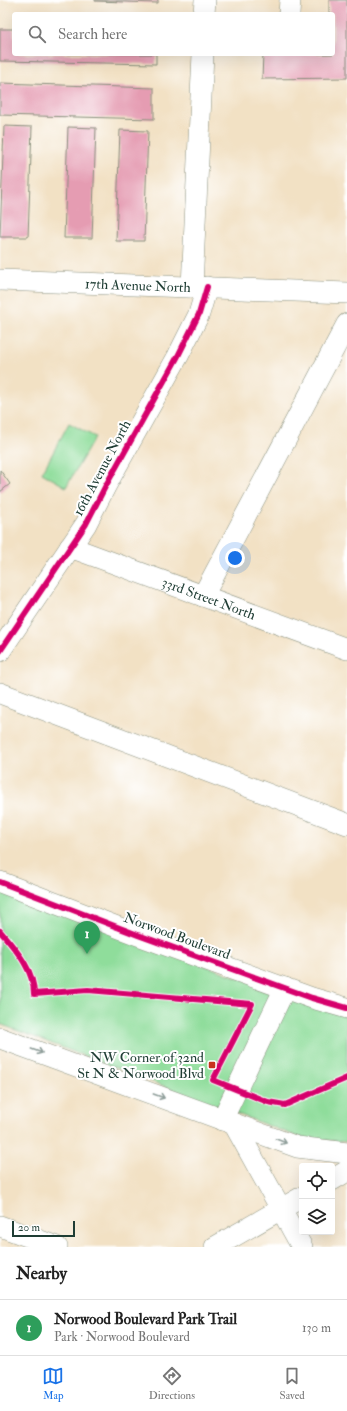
<!DOCTYPE html>
<html lang="en">
<head>
<meta charset="utf-8">
<style>
  body { margin:0; font-family:"IM FELL Double Pica",serif; background:#f6f6f6; color:#222 }
  .controls { position:absolute; right:12px; bottom:12px; display:grid; overflow:hidden; border-radius:4px; box-shadow:0 4px 16px #0002 }
  .controls button { width:36px; height:36px; display:grid; place-items:center; padding:0; border:0; border-bottom:1px solid #e0e0e0; background:#fff; color:#222; font:20px sans-serif }
  .scale { position:absolute; left:12px; bottom:10px; width:63px; box-sizing:border-box; padding-left:4px; border:2px solid #1f3d34; border-top:0; font-size:11px; line-height:14px; white-space:nowrap; color:#1f3d34; -webkit-text-stroke:3px #fff; paint-order:stroke }
  .you { position:absolute; left:235px; top:558px; width:14px; height:14px; margin:-10px; border:3px solid #fff; border-radius:50%; background:#1a73e8; box-shadow:0 0 0 6px #1a73e833 }
  .badge { display:grid; place-items:center; width:26px; height:26px; border-radius:50%; background:#1a73e8; color:#fff; font-size:13px; font-weight:700 }
  .pin { position:absolute; translate:-50% -33px; filter:drop-shadow(0 1px 2px #0008) }
  .pin::after { content:''; position:absolute; top:21px; width:14px; height:12px; background:inherit; clip-path:polygon(0 0,100% 0,50% 100%) }
  .list { margin:0; padding:0; list-style:none }
  h2 { display:flex; justify-content:space-between; align-items:center; height:52px; margin:0; padding:0 16px; font-size:17px }
  h2 small { font-size:13px; font-weight:400; color:#767676 }
  .list li { display:grid; grid-template-columns:26px 1fr auto; gap:12px; align-items:center; box-sizing:border-box; height:56px; padding:0 16px; border-top:1px solid #e0e0e0 }
  .list b { display:block; font-size:15px; white-space:nowrap }
  .list p { margin:0; font-size:13px; white-space:nowrap; color:#767676 }
  .list em { font-size:13px; font-style:normal; color:#767676 }
  .icon { flex:none; width:22px; height:22px; fill:none; stroke:currentColor; stroke-width:2; stroke-linecap:round; stroke-linejoin:round }
  .map { position:relative; flex:none; width:347px; height:1247px; overflow:hidden }
  .search { position:absolute; background:#fff; box-shadow:0 4px 16px #0002; left:12px; right:12px; top:12px; height:44px; display:flex; align-items:center; gap:10px; box-sizing:border-box; padding:0 14px; border-radius:4px; color:#767676; font-size:15px }
  .sheet { height:108px; background:#fff }
  nav { display:flex; justify-content:space-around; align-items:center; box-sizing:border-box; height:56px; border-top:1px solid #e0e0e0; background:#fff; font-size:11px; color:#767676 }
  nav a { display:grid; justify-items:center; gap:2px }
  nav .on { color:#1a73e8 }
  .map>svg:first-child { display:block }
  .green { fill:#8fdd9b; stroke:#578d68 }
  .building { fill:#e59cb2 }
  .lines { fill:none; stroke-linecap:round; stroke-linejoin:round }
  .minor-casing { stroke:#888f7c; stroke-width:22 }
  .minor { stroke:#fff; stroke-width:21 }
  .cycleway-casing { stroke:#fff; stroke-width:8 }
  .cycleway { stroke:#d6006c; stroke-width:6 }
  .oneway { stroke:#8f9e9a }
  .poi-dot { fill:#c8321e; stroke:#fff; stroke-width:1.5 }
  .labels { text-anchor:middle; dominant-baseline:central; stroke-width:4; stroke-linejoin:round; paint-order:stroke }
  .street-label { font-size:14px; fill:#1f3d34; stroke:#fff }
  .poi-label { font-size:14px; fill:#1f3d34; stroke:#fff; text-anchor:end }
</style>
</head>
<body>
<div class="map">
<svg width="347" height="1247" viewBox="0 0 347 1247">
  <rect width="100%" height="100%" fill="#fff"/>
  <filter id="ink" filterUnits="userSpaceOnUse"><feTurbulence type="fractalNoise" baseFrequency=".025" numOctaves="2"/><feDisplacementMap in="SourceGraphic" scale="8" xChannelSelector="R" yChannelSelector="G"/><feConvolveMatrix kernelMatrix="1 2 1 2 8 2 1 2 1" color-interpolation-filters="sRGB"/></filter>
  <filter id="wash" filterUnits="userSpaceOnUse"><feTurbulence type="fractalNoise" baseFrequency=".012" numOctaves="4" result="noise"/><feDisplacementMap in="SourceGraphic" scale="16" xChannelSelector="R" yChannelSelector="G"/><feGaussianBlur stdDeviation="0.9" result="paint"/><feColorMatrix in="noise" values="0 0 0 0 0 0 0 0 0 0 0 0 0 0 0 0 0 1.4 0 .05"/><feComposite in="paint" operator="in"/></filter>
  <g filter="url(#wash)">
    <rect width="100%" height="100%" fill="#f2e1c4"/>
    <!-- green -->
    <path class="green" d="M 69,423 L 95,437 L 66,487 L 42,473 Z
      M 0,891 L 347,1017 L 347,1142 L 301,1138 L 0,1024 Z"/>
    <g id="blocks">
      <!-- building -->
      <path class="building" d="M 95,0 L 158,0 L 158,3 L 95,1 Z
        M 329,0 L 347,0 L 347,78 L 262,79 L 263,54 L 333,54 L 333,14 L 329,14 Z
        M 0,29 L 14,29 L 14,54 L 156,54 L 156,64 L 0,61 Z
        M 0,83 L 154,88 L 154,119 L 0,115 Z
        M 4,126 L 32,127 L 28,237 L 0,237 Z
        M 68,127 L 96,128 L 92,238 L 64,238 Z
        M 120,130 L 148,131 L 144,241 L 116,241 Z
        M 0,470 L 10,484 L 0,492 Z"/>
    </g>
  </g>
  <g filter="url(#ink)">
    <use href="#blocks" fill-opacity="0" stroke="#888f7c" stroke-width="1"/>
    <g class="lines">
      <!-- minor casing -->
      <g class="minor-casing">
        <g id="minor">
          <path d="M 204,14 L 205,0"/>
          <path d="M 289,14 L 290,0"/>
          <path id="s1" d="M 0,280 L 347,293"/>
          <path d="M 192,287 L 203,54"/>
          <path id="s2" d="M 70,547 L 347,649"/>
          <path d="M 203,596 L 347,324"/>
          <path d="M 0,651 L 86,524 L 105,487 L 178,356 L 199,314 L 207,287"/>
          <path d="M 0,693 L 347,824"/>
          <path d="M 0,882 L 138,935 L 312,998 L 347,1008"/>
          <path d="M 0,1038 L 297,1147 L 347,1153"/>
          <path d="M 222,1120 L 285,988"/>
          <path d="M 234,1124 L 302,1247"/>
          <path d="M 332,1180 L 347,1171"/>
          <path d="M 0,1226 L 57,1247"/>
          <path d="M 215,1247 L 302,1197"/>
        </g>
      </g>
      <!-- minor -->
      <use href="#minor" class="minor"/>
      <!-- cycleway casing -->
      <g class="cycleway-casing">
        <path id="cycleway" d="M 0,651 L 86,524 L 105,487 L 178,356 L 199,314 L 207,287
          M 0,882 L 138,935 L 312,998 L 347,1008
          M 0,931 C 15,949 34,969 34,994 L 88,990 L 252,1004 L 213,1080 L 268,1102 L 285,1105 L 347,1078"/>
      </g>
      <!-- cycleway -->
      <use href="#cycleway" class="cycleway"/>
    </g>
    <!-- one-way arrows -->
    <defs><path id="oneway-shaft" d="M-6 0H5M1.5-3L5.5 0L1.5 3" fill="none" stroke-width="1.6" stroke-linecap="round" stroke-linejoin="round"/></defs>
    <g class="oneway">
      <use href="#oneway-shaft" transform="translate(37 1051) rotate(20)"/>
      <use href="#oneway-shaft" transform="translate(159 1096) rotate(20)"/>
      <use href="#oneway-shaft" transform="translate(281 1141) rotate(21)"/>
    </g>
  </g>
  <!-- markers -->
  <rect class="poi-dot" x="208" y="1061" width="8" height="8" rx="2"/>
  <g class="labels">
    <!-- street labels -->
    <g class="street-label">
      <text stroke="none"><textPath href="#s1" startOffset="138">17th Avenue North</textPath></text>
      <text transform="translate(102 468) rotate(-62)">16th Avenue North</text>
      <text stroke="none"><textPath href="#s2" startOffset="148">33rd Street North</textPath></text>
      <text transform="translate(177 936) rotate(20)">Norwood Boulevard</text>
    </g>
    <!-- poi labels -->
    <g class="poi-label">
      <text x="204" y="1057">NW Corner of 32nd<tspan x="204" dy="16">St N &amp; Norwood Blvd</tspan></text>
    </g>
  </g>
</svg>
<div class="controls">
<button><svg class="icon" aria-label="locate" viewBox="0 0 24 24"><circle cx="12" cy="12" r="6"/><path d="M12 2v4M12 18v4M2 12h4M18 12h4"/></svg></button>
<button><svg class="icon" aria-label="layers" viewBox="0 0 24 24"><path d="M12 4l9 5-9 5-9-5zM3 14l9 5 9-5"/></svg></button>
</div>
<div class="scale">20 m</div>
<div class="you"></div>
<div class="pin badge" style="left:87px;top:954px;background:#2e9e5b">1</div>
<div class="search"><svg class="icon" aria-label="search" viewBox="0 0 24 24"><circle cx="10" cy="10" r="6"/><path d="M15 15l6 6"/></svg>Search here</div>
</div>
<section class="sheet">
<h2>Nearby<small></small></h2>
<ul class="list">
<li><span class="badge" style="background:#2e9e5b">1</span><div><b>Norwood Boulevard Park Trail</b><p>Park · Norwood Boulevard</p></div><em>130 m</em></li>
</ul>
</section>
<nav>
<a class="on"><svg class="icon" aria-label="map" viewBox="0 0 24 24"><path d="M3 6l6-2 6 2 6-2v14l-6 2-6-2-6 2zM9 4v14M15 6v14"/></svg>Map</a>
<a><svg class="icon" aria-label="directions" viewBox="0 0 24 24"><path d="M12 3l9 9-9 9-9-9zM9 14v-3h6M13 9l2 2-2 2"/></svg>Directions</a>
<a><svg class="icon" aria-label="saved" viewBox="0 0 24 24"><path d="M7 4h10v16l-5-4-5 4z"/></svg>Saved</a>
</nav>
</body>
</html>
